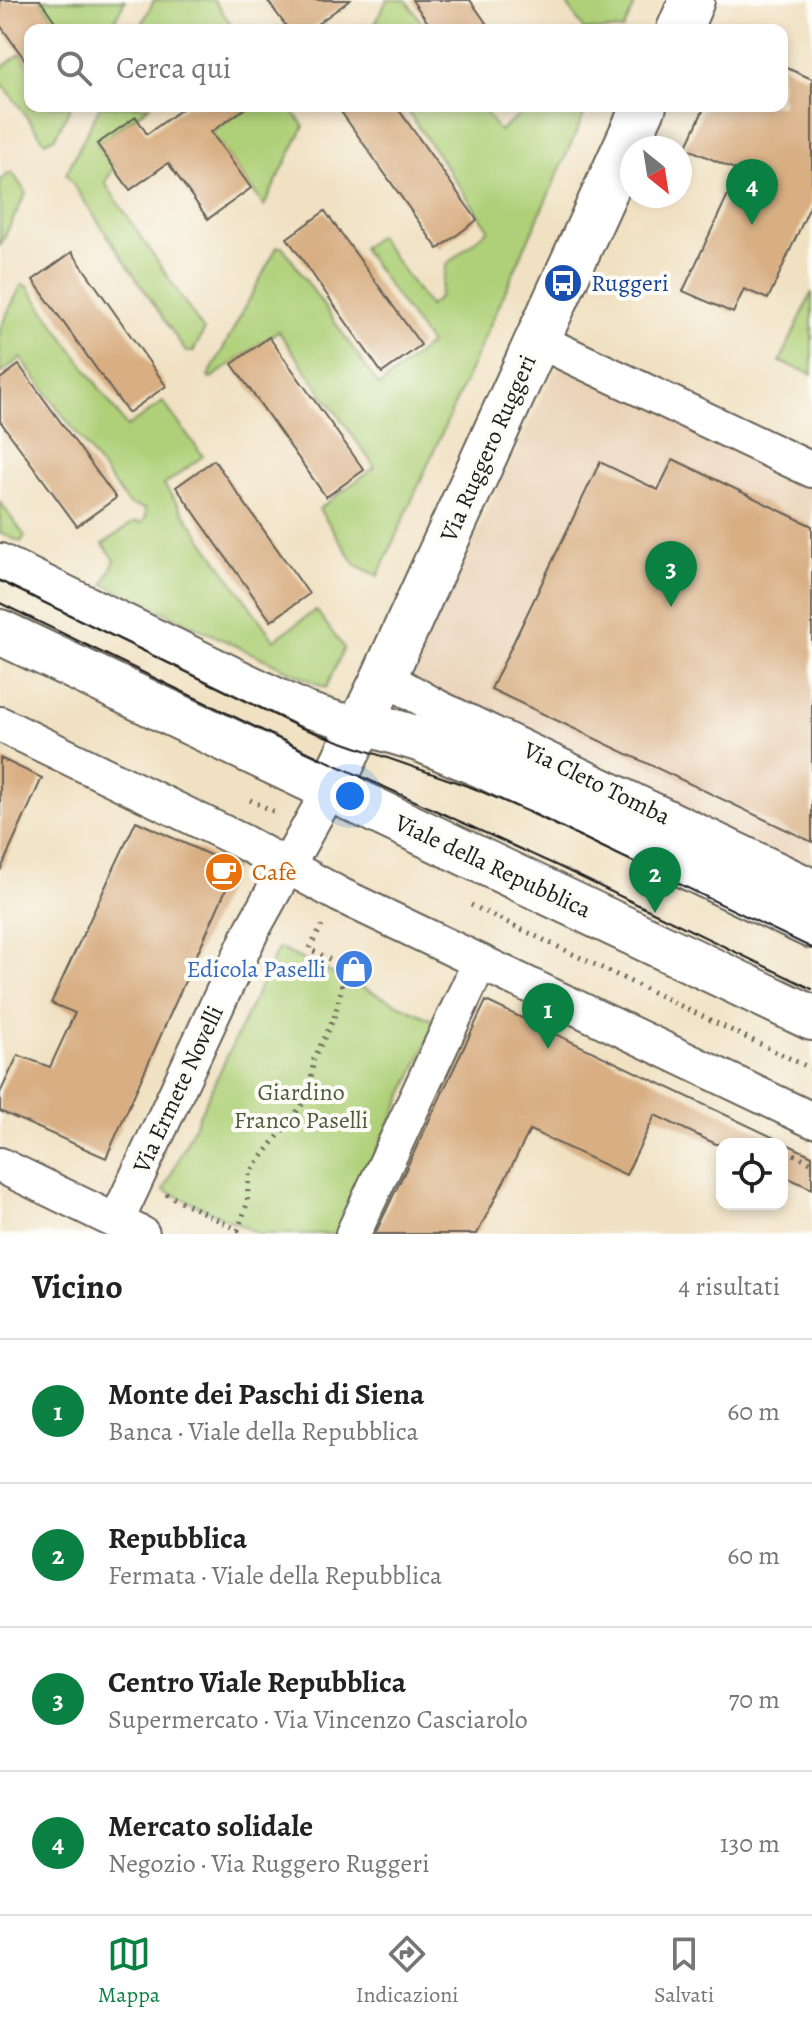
<!DOCTYPE html>
<html lang="it">
<head>
<meta charset="utf-8">
<style>
  body { margin:0; font-family:Alegreya,serif; background:#f6f6f6; color:#222 }
  .controls { position:absolute; right:24px; bottom:24px; display:grid; overflow:hidden; border-radius:16px; box-shadow:0 4px 12px #0003 }
  .controls button { width:72px; height:72px; display:grid; place-items:center; padding:0; border:0; border-bottom:2px solid #e0e0e0; background:#fff; color:#222; font:40px sans-serif }
  .compass { position:absolute; left:620px; top:136px; width:72px; height:72px; border-radius:50%; background:#fff; box-shadow:0 4px 12px #0003; rotate:150deg }
  .you { position:absolute; left:350px; top:796px; width:28px; height:28px; margin:-20px; border:6px solid #fff; border-radius:50%; background:#1a73e8; box-shadow:0 0 0 12px #1a73e833 }
  .badge { display:grid; place-items:center; width:52px; height:52px; border-radius:50%; background:#0b8043; color:#fff; font-size:26px; font-weight:700 }
  .pin { position:absolute; translate:-50% -66px; filter:drop-shadow(0 2px 4px #0008) }
  .pin::after { content:''; position:absolute; top:42px; width:28px; height:24px; background:inherit; clip-path:polygon(0 0,100% 0,50% 100%) }
  .list { margin:0; padding:0; list-style:none }
  h2 { display:flex; justify-content:space-between; align-items:center; height:104px; margin:0; padding:0 32px; font-size:34px }
  h2 small { font-size:26px; font-weight:400; color:#767676 }
  .list li { display:grid; grid-template-columns:52px 1fr auto; gap:24px; align-items:center; box-sizing:border-box; height:144px; padding:0 32px; border-top:2px solid #e0e0e0 }
  .list b { display:block; font-size:30px; white-space:nowrap }
  .list p { margin:0; font-size:26px; white-space:nowrap; color:#767676 }
  .list em { font-size:26px; font-style:normal; color:#767676 }
  .icon { flex:none; width:44px; height:44px; fill:none; stroke:currentColor; stroke-width:2; stroke-linecap:round; stroke-linejoin:round }
  .map { position:relative; flex:none; width:812px; height:1234px; overflow:hidden }
  .search { position:absolute; background:#fff; box-shadow:0 4px 12px #0003; left:24px; right:24px; top:24px; height:88px; display:flex; align-items:center; gap:20px; box-sizing:border-box; padding:0 28px; border-radius:16px; color:#767676; font-size:30px }
  .sheet { height:680px; background:#fff }
  nav { display:flex; justify-content:space-around; align-items:center; box-sizing:border-box; height:112px; border-top:2px solid #e0e0e0; background:#fff; font-size:22px; color:#767676 }
  nav a { display:grid; justify-items:center; gap:4px }
  nav .on { color:#0b8043 }
  .map>svg:first-child { display:block }
  .built { fill:#ead3b8 }
  .green { fill:#afd078; stroke:#66764a; stroke-width:2 }
  .building { fill:#d8ae82 }
  .lines { fill:none; stroke-linecap:round; stroke-linejoin:round }
  .minor-casing { stroke:#666156; stroke-width:38 }
  .secondary-casing { stroke:#666156; stroke-width:48 }
  .path { stroke:#666156; stroke-width:5; stroke-dasharray:2 6; stroke-linecap:butt }
  .minor { stroke:#fff; stroke-width:34 }
  .secondary { stroke:#fff; stroke-width:44 }
  .tram { stroke:#1c1c1c; stroke-width:2 }
  .labels { text-anchor:middle; dominant-baseline:central; stroke-width:8; stroke-linejoin:round; paint-order:stroke }
  .transit-label { font-size:24px; fill:#164399; stroke:#fdfcf7; text-anchor:start }
  .street-label { font-size:24px; fill:#1c1c1c; stroke:#fdfcf7 }
  .food-label { font-size:24px; fill:#c56008; stroke:#fdfcf7; text-anchor:start }
  .shop-label { font-size:24px; fill:#366cbe; stroke:#fdfcf7; text-anchor:end }
  .park-label { font-size:24px; fill:#4f5b3c; stroke:#fdfcf7 }
</style>
</head>
<body>
<div class="map">
<svg width="812" height="1234" viewBox="0 0 812 1234">
  <rect width="100%" height="100%" fill="#fdfcf7"/>
  <filter id="ink" filterUnits="userSpaceOnUse"><feTurbulence type="fractalNoise" baseFrequency=".0125" numOctaves="2"/><feDisplacementMap in="SourceGraphic" scale="16" xChannelSelector="R" yChannelSelector="G"/><feConvolveMatrix kernelMatrix="1 2 1 2 8 2 1 2 1" color-interpolation-filters="sRGB"/></filter>
  <filter id="wash" filterUnits="userSpaceOnUse"><feTurbulence type="fractalNoise" baseFrequency=".006" numOctaves="4" result="noise"/><feDisplacementMap in="SourceGraphic" scale="32" xChannelSelector="R" yChannelSelector="G"/><feGaussianBlur stdDeviation="1.8" result="paint"/><feColorMatrix in="noise" values="0 0 0 0 0 0 0 0 0 0 0 0 0 0 0 0 0 1.4 0 .05"/><feComposite in="paint" operator="in"/></filter>
  <g filter="url(#wash)">
    <rect width="100%" height="100%" fill="#f0e1c2"/>
    <!-- built -->
    <path class="built" d="M 593,353 L 812,457 L 812,869 L 408,676 L 554,372 Z"/>
    <!-- green -->
    <path class="green" d="M 40,0 L 125,0 L 110,30 L 61,30 Z
      M 154,0 L 214,0 L 235,30 L 139,30 Z
      M 387,0 L 406,0 L 427,30 L 372,30 Z
      M 566,0 L 637,0 L 623,30 L 584,30 L 565,1 Z
      M 20,54 L 30,67 L 30,106 L 71,106 L 55,137 L 45,142 L 0,80 L 0,69 Z
      M 100,106 L 150,106 L 97,144 L 114,167 L 105,183 L 204,331 L 193,352 L 186,352 L 66,174 Z
      M 249,106 L 289,106 L 304,126 L 264,206 L 211,132 Z
      M 404,106 L 481,106 L 499,131 L 532,106 L 588,106 L 378,576 L 356,565 L 319,509 L 375,467 L 278,331 L 210,379 L 208,377 L 277,247 L 283,247 L 379,386 L 430,344 L 362,248 L 378,236 L 429,306 L 439,298 L 447,264 L 489,229 Z
      M 12,172 L 26,193 L 0,246 L 0,180 Z
      M 22,284 L 28,287 L 127,427 L 163,402 L 203,456 L 164,485 L 274,640 L 316,610 L 344,648 L 326,688 L 104,584 L 115,560 L 103,544 L 134,522 L 142,523 L 146,517 L 145,509 L 128,504 L 21,358 L 0,374 L 0,328 Z
      M 812,292 L 812,374 L 780,362 Z
      M 0,502 L 25,536 L 21,542 L 0,533 Z
      M 278,948 L 437,1022 L 338,1234 L 259,1234 L 164,1190 Z"/>
    <g id="blocks">
      <!-- building -->
      <path class="building" d="M 0,0 L 40,0 L 61,30 L 30,30 L 30,67 L 0,25 Z
        M 267,0 L 350,0 L 309,30 L 289,30 Z
        M 412,0 L 470,0 L 491,30 L 433,30 Z
        M 782,66 L 812,79 L 812,202 L 768,299 L 744,289 L 733,313 L 683,291 L 739,171 L 686,148 L 705,106 L 782,106 Z
        M 186,106 L 249,106 L 211,132 L 251,188 L 208,219 L 168,163 L 130,190 L 97,144 L 136,117 L 147,134 Z
        M 337,106 L 396,106 L 477,220 L 438,249 Z
        M 325,211 L 421,345 L 382,373 L 287,238 Z
        M 72,252 L 166,386 L 128,413 L 33,280 Z
        M 269,337 L 364,470 L 326,497 L 232,364 Z
        M 19,365 L 116,498 L 77,526 L 0,421 L 0,379 Z
        M 673,459 L 812,526 L 812,842 L 491,689 L 600,462 L 658,490 Z
        M 214,460 L 309,594 L 271,621 L 176,487 Z
        M 0,758 L 42,778 L 0,871 Z
        M 136,821 L 236,867 L 106,1158 L 0,1111 L 0,1093 L 18,1055 L 50,1067 L 75,1013 L 51,1003 Z
        M 486,1001 L 812,1156 L 812,1189 L 782,1175 L 782,1144 L 716,1144 L 655,1115 L 626,1175 L 530,1130 L 477,1234 L 375,1234 Z"/>
    </g>
  </g>
  <g filter="url(#ink)">
    <use href="#blocks" fill-opacity="0" stroke="#666156" stroke-width="2"/>
    <g class="lines">
      <!-- minor casing -->
      <g class="minor-casing">
        <path id="minor" d="M 537,340 L 812,470
          M 0,561 L 307,710 L 340,720 L 362,722
          M 384,677 L 439,708 L 812,886
          M 0,724 L 241,841 L 340,895 L 812,1120
          M 0,1165 L 142,1234
          M 117,1220 L 252,930 L 330,789
          M 353,1234 L 480,962"/>
      </g>
      <!-- secondary casing -->
      <g class="secondary-casing">
        <path id="secondary" d="M 679,30 L 692,0
          M 0,632 L 812,1018
          M 362,722 L 422,740 L 484,766 L 654,846 L 686,866 L 812,926
          M 330,789 L 384,677 L 644,106"/>
      </g>
      <!-- path -->
      <path class="path" d="M 250,800 L 277,813
        M 471,905 L 812,1069
        M 794,1154 L 812,1163
        M 166,1194 L 238,1230 L 247,1204 L 249,1174 L 308,1097 L 314,1059 L 334,1018 L 342,987 L 337,963 L 309,949 L 322,926"/>
      <!-- minor -->
      <use href="#minor" class="minor"/>
      <!-- secondary -->
      <use href="#secondary" class="secondary"/>
      <!-- tram -->
      <path class="tram" d="M 0,581 L 299,727 L 473,788 L 534,814 L 812,948
        M 0,603 L 301,749 L 562,868 L 812,989"/>
    </g>
  </g>
  <!-- icons -->
  <defs>
    <g id="bus-disc" transform="scale(2)"><circle r="9.5" fill="#1a4fb4" stroke="#fdfcf7"/><path d="M-5-6H5V4H4V6H2V4H-2V6H-4V4H-5ZM-3.5-4V0h7V-4ZM-3.5 1.2v1.5H-2V1.2ZM2 1.2v1.5H3.5V1.2Z" fill="#fff"/></g>
    <g id="cafe-disc" transform="scale(2)"><circle r="9.5" fill="#e8710a" stroke="#fdfcf7"/><path d="M-5.5-4.5H6V0H3Q3 3.5 0 3.5H-2.5Q-5.5 3.5-5.5 0ZM3-3.2v2h1.7v-2ZM-6 4.5H4V6H-6Z" fill="#fff"/></g>
    <g id="shop-disc" transform="scale(2)"><circle r="9.5" fill="#3f7fe0" stroke="#fdfcf7"/><path d="M-5-2.5h2.3a2.7 3.5 0 0 1 5.4 0H5L5.5 6h-11ZM-1.5-2.5h3a1.5 2.3 0 0 0-3 0Z" fill="#fff"/></g>
  </defs>
  <g fill-rule="evenodd">
    <use href="#bus-disc" x="563" y="283"/>
    <use href="#cafe-disc" x="224" y="872"/>
    <use href="#shop-disc" x="354" y="969"/>
  </g>
  <g class="labels">
    <!-- transit labels -->
    <g class="transit-label">
      <text x="591" y="283">Ruggeri</text>
    </g>
    <!-- street labels -->
    <g class="street-label">
      <text transform="translate(488 448) rotate(-66)">Via Ruggero Ruggeri</text>
      <text transform="translate(597 783) rotate(26)">Via Cleto Tomba</text>
      <text transform="translate(493 866) rotate(25)">Viale della Repubblica</text>
      <text transform="translate(178 1089) rotate(-65)">Via Ermete Novelli</text>
    </g>
    <!-- food labels -->
    <g class="food-label">
      <text x="252" y="872">Cafè</text>
    </g>
    <!-- shop labels -->
    <g class="shop-label">
      <text x="326" y="969">Edicola Paselli</text>
    </g>
    <!-- park labels -->
    <g class="park-label">
      <text x="301" y="1092">Giardino<tspan x="301" dy="28">Franco Paselli</tspan></text>
    </g>
  </g>
</svg>
<div class="controls">
<button><svg class="icon" aria-label="locate" viewBox="0 0 24 24"><circle cx="12" cy="12" r="6"/><path d="M12 2v4M12 18v4M2 12h4M18 12h4"/></svg></button>
</div>
<svg class="compass" viewBox="-18 -18 36 36"><path d="M0-13l5 13h-10z" fill="#e53935"/><path d="M0 13l5-13h-10z" fill="#767676"/></svg>
<div class="you"></div>
<div class="pin badge" style="left:548px;top:1049px">1</div>
<div class="pin badge" style="left:655px;top:913px">2</div>
<div class="pin badge" style="left:671px;top:607px">3</div>
<div class="pin badge" style="left:752px;top:225px">4</div>
<div class="search"><svg class="icon" aria-label="search" viewBox="0 0 24 24"><circle cx="10" cy="10" r="6"/><path d="M15 15l6 6"/></svg>Cerca qui</div>
</div>
<section class="sheet">
<h2>Vicino<small>4 risultati</small></h2>
<ul class="list">
<li><span class="badge">1</span><div><b>Monte dei Paschi di Siena</b><p>Banca · Viale della Repubblica</p></div><em>60 m</em></li>
<li><span class="badge">2</span><div><b>Repubblica</b><p>Fermata · Viale della Repubblica</p></div><em>60 m</em></li>
<li><span class="badge">3</span><div><b>Centro Viale Repubblica</b><p>Supermercato · Via Vincenzo Casciarolo</p></div><em>70 m</em></li>
<li><span class="badge">4</span><div><b>Mercato solidale</b><p>Negozio · Via Ruggero Ruggeri</p></div><em>130 m</em></li>
</ul>
</section>
<nav>
<a class="on"><svg class="icon" aria-label="map" viewBox="0 0 24 24"><path d="M3 6l6-2 6 2 6-2v14l-6 2-6-2-6 2zM9 4v14M15 6v14"/></svg>Mappa</a>
<a><svg class="icon" aria-label="directions" viewBox="0 0 24 24"><path d="M12 3l9 9-9 9-9-9zM9 14v-3h6M13 9l2 2-2 2"/></svg>Indicazioni</a>
<a><svg class="icon" aria-label="saved" viewBox="0 0 24 24"><path d="M7 4h10v16l-5-4-5 4z"/></svg>Salvati</a>
</nav>
</body>
</html>
